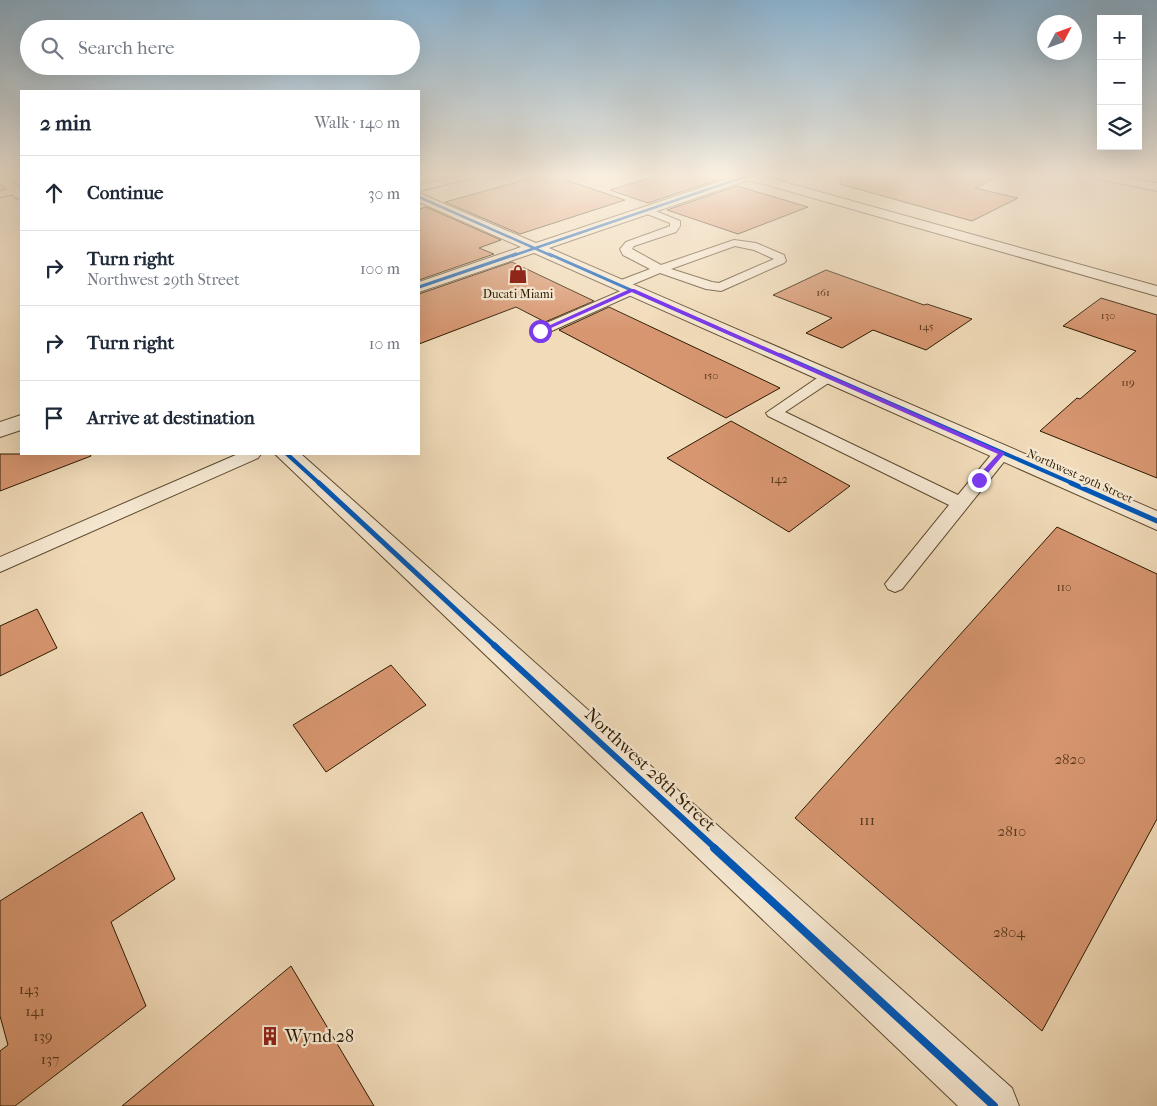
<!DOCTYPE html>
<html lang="en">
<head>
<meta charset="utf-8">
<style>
  body { margin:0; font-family:"IM FELL French Canon",serif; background:#f6f6f7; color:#1f2937 }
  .controls { position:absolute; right:15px; top:15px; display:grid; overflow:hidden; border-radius:0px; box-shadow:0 5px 20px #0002 }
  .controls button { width:45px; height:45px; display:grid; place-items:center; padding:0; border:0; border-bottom:1px solid #e0e1e3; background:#fff; color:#1f2937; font:25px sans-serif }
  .compass { position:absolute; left:1037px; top:15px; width:45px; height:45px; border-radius:50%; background:#fff; box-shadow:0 5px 20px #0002; rotate:49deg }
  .stop { position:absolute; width:15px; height:15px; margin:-11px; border:4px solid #7c3aed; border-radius:50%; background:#fff }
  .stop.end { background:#7c3aed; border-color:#fff; box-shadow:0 1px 5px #0008 }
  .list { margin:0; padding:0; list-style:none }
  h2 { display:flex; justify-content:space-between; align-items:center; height:65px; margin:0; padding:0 20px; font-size:21px }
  h2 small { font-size:16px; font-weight:400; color:#747a83 }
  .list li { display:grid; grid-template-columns:32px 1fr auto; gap:15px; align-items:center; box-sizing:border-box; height:75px; padding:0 20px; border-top:1px solid #e0e1e3 }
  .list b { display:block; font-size:19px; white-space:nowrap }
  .list p { margin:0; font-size:16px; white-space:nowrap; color:#747a83 }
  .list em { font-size:16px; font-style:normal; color:#747a83 }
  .icon { flex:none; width:28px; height:28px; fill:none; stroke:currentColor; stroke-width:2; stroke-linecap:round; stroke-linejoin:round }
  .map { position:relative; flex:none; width:1157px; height:1106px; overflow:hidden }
  .search { position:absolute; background:#fff; box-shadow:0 5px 20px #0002; left:20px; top:20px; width:400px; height:55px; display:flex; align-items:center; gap:12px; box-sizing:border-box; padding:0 18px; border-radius:28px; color:#747a83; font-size:19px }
  .panel { position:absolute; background:#fff; box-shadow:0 5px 20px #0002; left:20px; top:90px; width:400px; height:365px; border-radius:0px }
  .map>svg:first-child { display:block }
  .building { fill:#d79670; stroke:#2c1a00 }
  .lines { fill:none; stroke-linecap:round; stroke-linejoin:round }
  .service-casing { stroke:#5d4a2e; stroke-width:2 }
  .minor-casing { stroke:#5d4a2e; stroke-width:2 }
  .tertiary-casing { stroke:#5d4a2e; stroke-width:2 }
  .service { fill:#f6e8d2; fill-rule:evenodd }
  .minor { fill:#f6e8d2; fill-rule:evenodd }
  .tertiary { fill:#f6e8d2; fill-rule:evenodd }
  .cycleway-far5-casing { stroke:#f6e8d2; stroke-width:4.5 }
  .cycleway-far4-casing { stroke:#f6e8d2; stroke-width:5 }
  .cycleway-far3-casing { stroke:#f6e8d2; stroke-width:6 }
  .cycleway-far2-casing { stroke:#f6e8d2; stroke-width:8 }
  .cycleway-far1-casing { stroke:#f6e8d2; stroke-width:9 }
  .cycleway-casing { stroke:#f6e8d2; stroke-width:11 }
  .cycleway-far5 { stroke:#0057b8; stroke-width:2.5 }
  .cycleway-far4 { stroke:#0057b8; stroke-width:3 }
  .cycleway-far3 { stroke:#0057b8; stroke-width:4 }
  .cycleway-far2 { stroke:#0057b8; stroke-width:5 }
  .cycleway-far1 { stroke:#0057b8; stroke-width:6 }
  .cycleway { stroke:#0057b8; stroke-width:8 }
  .route { fill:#7c3aed }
  .labels { text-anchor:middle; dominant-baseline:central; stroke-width:4.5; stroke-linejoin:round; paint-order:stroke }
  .far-number-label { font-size:11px; fill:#57391c }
  .far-poi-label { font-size:12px; fill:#2c1a00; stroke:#f6e8d2 }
  .far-street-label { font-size:12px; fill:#2c1a00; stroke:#f6e8d2 }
  .number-label { font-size:12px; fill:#57391c }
  .near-number-label { font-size:15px; fill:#57391c }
  .near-street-label { font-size:18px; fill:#2c1a00; stroke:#f6e8d2 }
  .near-poi-label { font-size:18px; fill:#2c1a00; stroke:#f6e8d2; text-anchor:start }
</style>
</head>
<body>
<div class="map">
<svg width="1157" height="1106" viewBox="0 0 1157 1106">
  <rect width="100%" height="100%" fill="#f1dbb9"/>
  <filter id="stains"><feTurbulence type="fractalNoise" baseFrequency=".004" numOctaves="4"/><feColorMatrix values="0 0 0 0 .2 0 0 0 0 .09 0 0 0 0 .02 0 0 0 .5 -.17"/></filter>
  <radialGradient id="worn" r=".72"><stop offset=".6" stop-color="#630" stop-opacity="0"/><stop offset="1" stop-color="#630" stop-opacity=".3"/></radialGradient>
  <!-- building -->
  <path class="building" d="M 543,175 L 551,175 L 625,200 L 520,234 L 445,202 Z
    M 659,175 L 698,175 L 717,180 L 648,203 L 610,190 Z
    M 841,175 L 1002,175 L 975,188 L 1018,198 L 972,221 L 840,184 Z
    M 737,186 L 808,207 L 738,234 L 667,210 Z
    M 426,207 L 501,240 L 479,248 L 494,254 L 419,280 L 419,209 Z
    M 512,262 L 594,301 L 545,322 L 516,307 L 419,344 L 419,294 Z
    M 826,270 L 924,305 L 927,304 L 972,319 L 926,350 L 873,330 L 842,348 L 806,333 L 832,318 L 773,295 Z
    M 1101,298 L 1157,315 L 1157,478 L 1040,431 L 1077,398 L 1080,399 L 1136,351 L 1063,326 Z
    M 609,307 L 732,365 L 780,388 L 726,418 L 559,330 Z
    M 731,421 L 850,486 L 789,532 L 667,458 Z
    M 0,454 L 90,454 L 91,456 L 0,491 Z
    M 1057,527 L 1157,574 L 1157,819 L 1042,1031 L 795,818 Z
    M 37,609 L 57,648 L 0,676 L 0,626 Z
    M 391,665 L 426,705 L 326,772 L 293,725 Z
    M 142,812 L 175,879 L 111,922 L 146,1006 L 15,1106 L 0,1106 L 0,1051 L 8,1045 L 0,1016 L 0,901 Z
    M 291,966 L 374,1106 L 122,1106 Z"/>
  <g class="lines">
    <!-- service casing -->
    <g class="service-casing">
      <path id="service" d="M 464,175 L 478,175 L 477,177 L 419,191 L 419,185 Z
        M 17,188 L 21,190 L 20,193 L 0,197 L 0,191 Z
        M 646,207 L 680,221 L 680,226 L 676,232 L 634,246 L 632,249 L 661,265 L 734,240 L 756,243 L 784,255 L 786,261 L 784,263 L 721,291 L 706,289 L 660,273 L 624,288 L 616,288 L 614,285 L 616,282 L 650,269 L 623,255 L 620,249 L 626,242 L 670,226 L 670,223 L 642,212 L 642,208 ZM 735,246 L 754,250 L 774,259 L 719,283 L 712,282 L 671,269 Z
        M 632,286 L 636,287 L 638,290 L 636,293 L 545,334 L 535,334 L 533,331 L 535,328 Z
        M 828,373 L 833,374 L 835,377 L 833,380 L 785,412 L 958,495 L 996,449 L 1002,448 L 1008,449 L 1011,453 L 902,589 L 895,592 L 888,589 L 885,584 L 949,505 L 768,416 L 766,413 L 823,374 Z
        M 238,454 L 261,454 L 258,458 L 0,572 L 0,557 Z"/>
    </g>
    <!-- minor casing -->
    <g class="minor-casing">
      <path id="minor" d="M 0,175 L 5,175 L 21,189 L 21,199 L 16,198 L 0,183 Z
        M 730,175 L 754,175 L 766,177 L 1157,286 L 1157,296 L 760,183 L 732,178 Z
        M 1093,175 L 1116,175 L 1157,183 L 1157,191 L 1099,179 Z
        M 275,454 L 301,454 L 1012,1088 L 1019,1106 L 958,1106 Z"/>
    </g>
    <!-- tertiary casing -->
    <g class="tertiary-casing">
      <path id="tertiary" d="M 739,175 L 756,175 L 754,178 L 549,248 L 1157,511 L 1157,530 L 534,253 L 419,292 L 419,282 L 521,247 L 419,202 L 419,193 L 536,243 Z
        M 21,415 L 21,430 L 0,437 L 0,422 Z"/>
    </g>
    <!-- service -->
    <use href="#service" class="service"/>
    <!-- minor -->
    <use href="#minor" class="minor"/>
    <!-- tertiary -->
    <use href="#tertiary" class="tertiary"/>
    <!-- cycleway-far5 casing -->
    <g class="cycleway-far5-casing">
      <path id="cycleway-far5" d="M 419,197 L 552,256
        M 512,256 L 750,175"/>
    </g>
    <!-- cycleway-far4 casing -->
    <g class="cycleway-far4-casing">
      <path id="cycleway-far4" d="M 549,254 L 783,357
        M 419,287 L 516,254"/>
    </g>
    <!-- cycleway-far3 casing -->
    <g class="cycleway-far3-casing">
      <path id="cycleway-far3" d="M 780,355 L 1074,484
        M 287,454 L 320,484"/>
    </g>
    <!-- cycleway-far2 casing -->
    <g class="cycleway-far2-casing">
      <path id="cycleway-far2" d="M 319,483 L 495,646
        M 1071,483 L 1157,521"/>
    </g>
    <!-- cycleway-far1 casing -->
    <g class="cycleway-far1-casing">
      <path id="cycleway-far1" d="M 494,645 L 716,849"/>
    </g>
    <!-- cycleway casing -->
    <g class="cycleway-casing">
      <path id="cycleway" d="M 714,848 L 994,1106"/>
    </g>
    <!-- cycleway-far5 -->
    <use href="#cycleway-far5" class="cycleway-far5"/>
    <!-- cycleway-far4 -->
    <use href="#cycleway-far4" class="cycleway-far4"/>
    <!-- cycleway-far3 -->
    <use href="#cycleway-far3" class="cycleway-far3"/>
    <!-- cycleway-far2 -->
    <use href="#cycleway-far2" class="cycleway-far2"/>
    <!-- cycleway-far1 -->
    <use href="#cycleway-far1" class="cycleway-far1"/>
    <!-- cycleway -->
    <use href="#cycleway" class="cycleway"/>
  </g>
  <!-- sky -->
  <linearGradient id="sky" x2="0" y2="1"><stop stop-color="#8bb6d6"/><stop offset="0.53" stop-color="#f9efe0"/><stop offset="1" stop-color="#f9efe0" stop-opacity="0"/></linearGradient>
  <rect width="1157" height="330" fill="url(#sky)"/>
  <!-- route -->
  <path class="route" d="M 630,289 L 634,289 L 1005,453 L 981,481 L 976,481 L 976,478 L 998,454 L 632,292 L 542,332 L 537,331 Z"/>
  <!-- icons -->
  <defs>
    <g id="shop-bare" transform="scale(1.5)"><path d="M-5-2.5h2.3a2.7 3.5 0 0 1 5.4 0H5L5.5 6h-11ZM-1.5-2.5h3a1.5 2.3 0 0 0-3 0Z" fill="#8f2418" stroke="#f6e8d2" stroke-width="2.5" paint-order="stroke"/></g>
    <g id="building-bare" transform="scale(1.5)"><path d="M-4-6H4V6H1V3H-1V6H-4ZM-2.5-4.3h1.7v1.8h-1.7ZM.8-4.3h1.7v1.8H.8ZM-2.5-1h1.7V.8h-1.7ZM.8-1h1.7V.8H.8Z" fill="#8f2418" stroke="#f6e8d2" stroke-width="2.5" paint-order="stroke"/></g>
  </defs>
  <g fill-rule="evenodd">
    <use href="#shop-bare" x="518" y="274"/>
    <use href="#building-bare" x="270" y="1036"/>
  </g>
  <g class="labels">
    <!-- far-number labels -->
    <g class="far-number-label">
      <text x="823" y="292">161</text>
      <text x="1108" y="315">130</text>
      <text x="926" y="326">145</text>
      <text x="711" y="375">150</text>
      <text x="1128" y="382">119</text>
    </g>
    <!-- far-poi labels -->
    <g class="far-poi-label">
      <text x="518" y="294">Ducati Miami</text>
    </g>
    <!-- far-street labels -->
    <g class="far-street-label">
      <text transform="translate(1080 476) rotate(24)">Northwest 29th Street</text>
    </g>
    <!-- number labels -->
    <g class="number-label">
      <text x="779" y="479">142</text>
      <text x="1064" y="587">110</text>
    </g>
    <!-- near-number labels -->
    <g class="near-number-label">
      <text x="1070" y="759">2820</text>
      <text x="867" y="820">111</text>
      <text x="1012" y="831">2810</text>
      <text x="1009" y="932">2804</text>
      <text x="29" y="989">143</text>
      <text x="35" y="1011">141</text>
      <text x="43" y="1036">139</text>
      <text x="50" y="1059">137</text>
    </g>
    <!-- near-street labels -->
    <g class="near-street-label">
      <text transform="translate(650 770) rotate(43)">Northwest 28th Street</text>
    </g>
    <!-- near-poi labels -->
    <g class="near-poi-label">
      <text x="285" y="1036">Wynd 28</text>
    </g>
  </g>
  <rect width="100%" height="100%" filter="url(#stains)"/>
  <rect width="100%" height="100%" fill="url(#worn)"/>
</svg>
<div class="controls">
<button>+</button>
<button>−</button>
<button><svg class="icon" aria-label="layers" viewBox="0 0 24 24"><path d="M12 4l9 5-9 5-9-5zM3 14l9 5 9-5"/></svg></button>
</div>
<svg class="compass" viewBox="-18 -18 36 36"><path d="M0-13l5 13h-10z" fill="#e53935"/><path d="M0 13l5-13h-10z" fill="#747a83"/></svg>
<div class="stop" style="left:540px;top:331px"></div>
<div class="stop end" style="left:979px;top:480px"></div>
<div class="search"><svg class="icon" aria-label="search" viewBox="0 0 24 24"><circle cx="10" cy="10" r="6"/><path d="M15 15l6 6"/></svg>Search here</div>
<section class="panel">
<h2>2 min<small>Walk · 140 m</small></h2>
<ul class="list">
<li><svg class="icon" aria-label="ahead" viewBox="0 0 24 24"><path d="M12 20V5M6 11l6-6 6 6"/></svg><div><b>Continue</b></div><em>30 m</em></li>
<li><svg class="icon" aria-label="right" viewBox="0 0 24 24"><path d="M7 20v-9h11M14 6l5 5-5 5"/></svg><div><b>Turn right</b><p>Northwest 29th Street</p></div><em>100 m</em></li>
<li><svg class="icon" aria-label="right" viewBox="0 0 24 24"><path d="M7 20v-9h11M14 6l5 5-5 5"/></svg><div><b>Turn right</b></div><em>10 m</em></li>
<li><svg class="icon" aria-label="arrive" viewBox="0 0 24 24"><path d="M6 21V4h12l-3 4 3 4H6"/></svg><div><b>Arrive at destination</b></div></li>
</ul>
</section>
</div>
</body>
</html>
